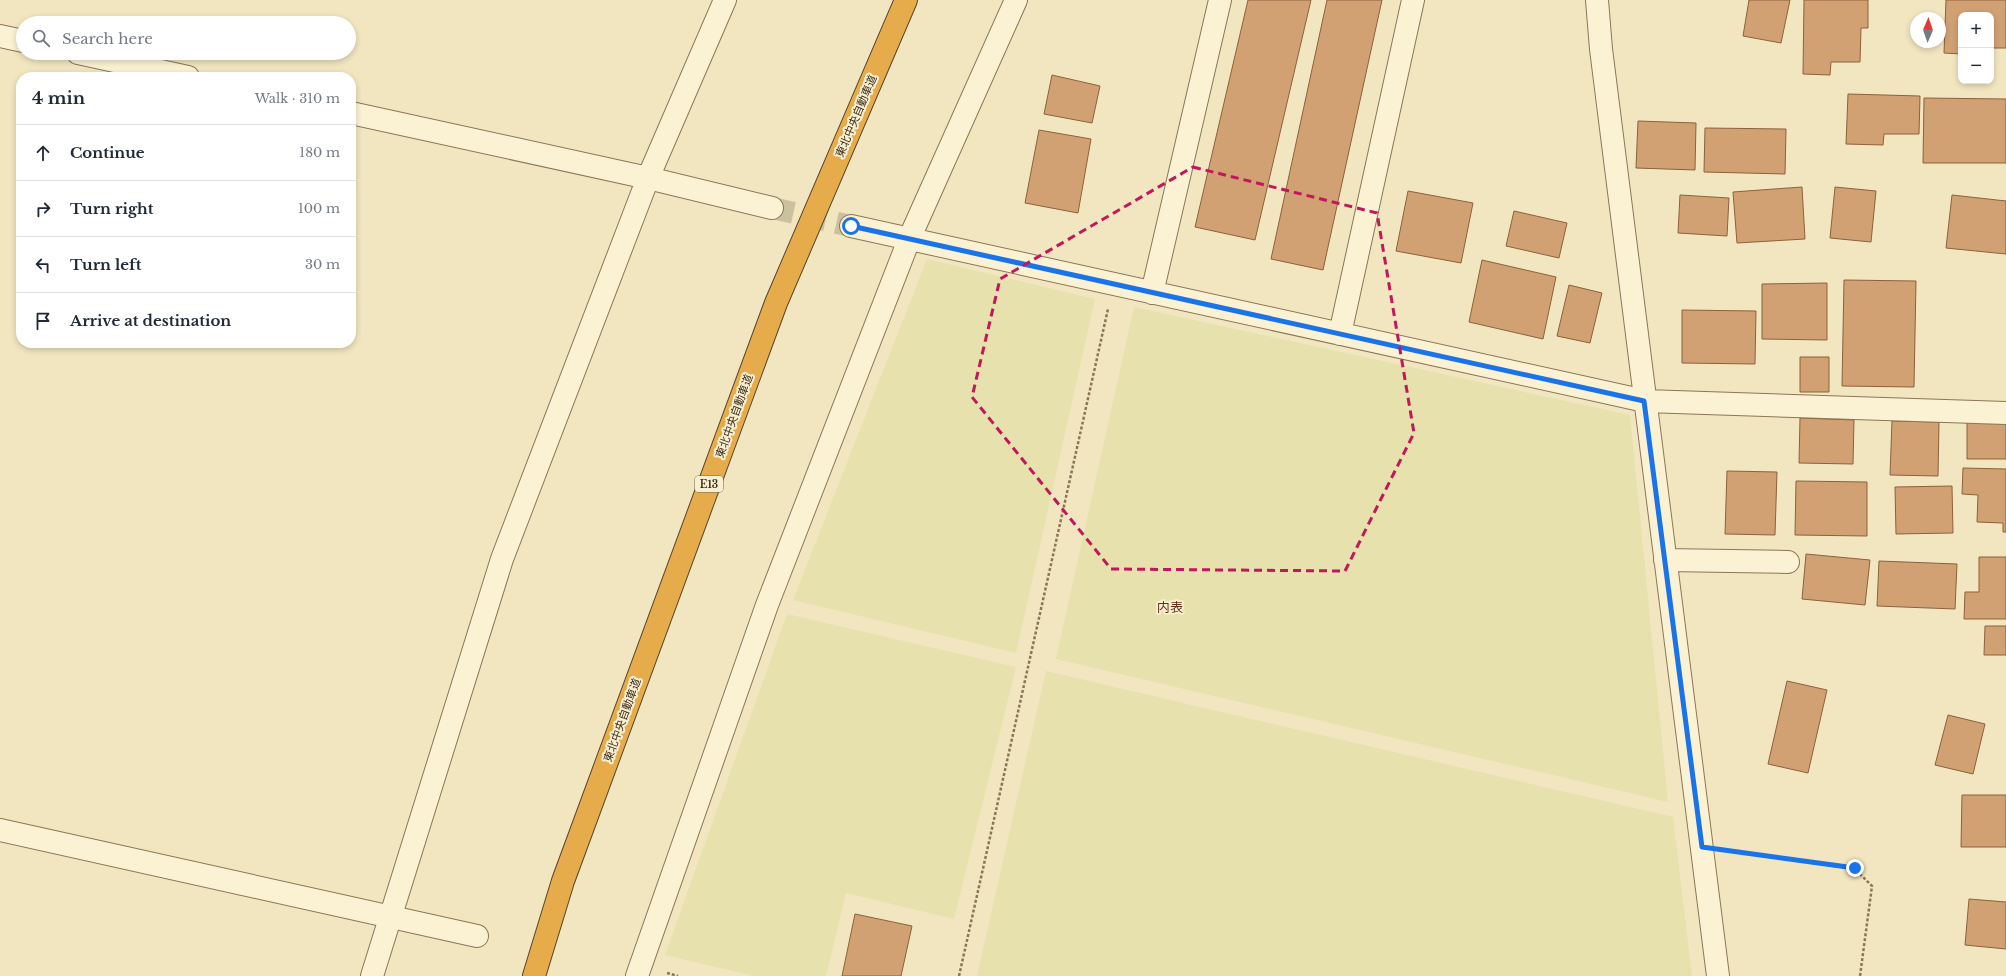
<!DOCTYPE html>
<html lang="en">
<head>
<meta charset="utf-8">
<style>
  body { margin:0; font-family:"Libre Baskerville","Noto Sans JP",serif; background:#f6f6f7; color:#1f2937 }
  .controls { position:absolute; right:12px; top:12px; display:grid; overflow:hidden; border-radius:8px; box-shadow:0 2px 6px #0003 }
  .controls button { width:36px; height:36px; display:grid; place-items:center; padding:0; border:0; border-bottom:1px solid #e0e1e3; background:#fff; color:#1f2937; font:20px sans-serif }
  .compass { position:absolute; left:1910px; top:12px; width:36px; height:36px; border-radius:50%; background:#fff; box-shadow:0 2px 6px #0003; rotate:2deg }
  .stop { position:absolute; width:12px; height:12px; margin:-9px; border:3px solid #1a73e8; border-radius:50%; background:#fff }
  .stop.end { background:#1a73e8; border-color:#fff; box-shadow:0 1px 4px #0008 }
  .list { margin:0; padding:0; list-style:none }
  h2 { display:flex; justify-content:space-between; align-items:center; height:52px; margin:0; padding:0 16px; font-size:17px }
  h2 small { font-size:13px; font-weight:400; color:#747a83 }
  .list li { display:grid; grid-template-columns:26px 1fr auto; gap:12px; align-items:center; box-sizing:border-box; height:56px; padding:0 16px; border-top:1px solid #e0e1e3 }
  .list b { display:block; font-size:15px; white-space:nowrap }
  .list em { font-size:13px; font-style:normal; color:#747a83 }
  .icon { flex:none; width:22px; height:22px; fill:none; stroke:currentColor; stroke-width:2; stroke-linecap:round; stroke-linejoin:round }
  .map { position:relative; flex:none; width:2006px; height:976px; overflow:hidden }
  .search { position:absolute; background:#fff; box-shadow:0 2px 6px #0003; left:16px; top:16px; width:340px; height:44px; display:flex; align-items:center; gap:10px; box-sizing:border-box; padding:0 14px; border-radius:22px; color:#747a83; font-size:15px }
  .panel { position:absolute; background:#fff; box-shadow:0 2px 6px #0003; left:16px; top:72px; width:340px; height:276px; border-radius:16px }
  .map>svg:first-child { display:block }
  .farmland { fill:#e7e1ad }
  .building { fill:#d1a174; stroke:#8c613b }
  .lines { fill:none; stroke-linecap:round; stroke-linejoin:round }
  .minor-tunnel { stroke:#ccc19f; stroke-width:22; stroke-dasharray:22 11; stroke-linecap:butt }
  .minor-casing { stroke:#8b7657; stroke-width:24 }
  .highway-casing { stroke:#58442c; stroke-width:24 }
  .path { stroke:#8b7657; stroke-width:2.5; stroke-dasharray:3 2; stroke-linecap:butt }
  .minor { stroke:#fbf2d4; stroke-width:22 }
  .highway { stroke:#e6ac4b; stroke-width:22 }
  .route { stroke:#1a73e8; stroke-width:5 }
  .marked { fill:none; stroke:#c2185b; stroke-width:3; stroke-dasharray:8 5; stroke-linejoin:round }
  .labels { text-anchor:middle; dominant-baseline:central; stroke-width:4; stroke-linejoin:round; paint-order:stroke }
  .shield { fill:#f8efd1; stroke:#736752; stroke-width:1 }
  .shield-label { font-size:10px; font-weight:bold; fill:#3a2d1c }
  .street-label { font-size:11px; fill:#3a2d1c; stroke:#f8efd1 }
  .quarter-label { font-size:13px; fill:#692f19; stroke:#f8efd1 }
</style>
</head>
<body>
<div class="map">
<svg width="2006" height="976" viewBox="0 0 2006 976">
  <rect width="100%" height="100%" fill="#f1e6c0"/>
  <!-- farmland -->
  <path class="farmland" d="M 927,259 L 1095,299 L 1016,653 L 793,600 Z
    M 1134,307 L 1630,415 L 1668,802 L 1056,659 Z
    M 787,614 L 1016,667 L 954,919 L 846,893 L 826,976 L 754,976 L 665,955 Z
    M 1046,671 L 1673,817 L 1692,976 L 977,976 Z"/>
  <!-- building -->
  <path class="building" d="M 1248,0 L 1311,0 L 1255,240 L 1195,227 Z
    M 1327,0 L 1382,0 L 1323,270 L 1271,259 Z
    M 1749,0 L 1790,0 L 1781,43 L 1743,36 Z
    M 1804,0 L 1868,0 L 1868,28 L 1861,28 L 1860,62 L 1831,62 L 1830,75 L 1803,74 Z
    M 1946,0 L 2006,0 L 2006,48 L 1991,48 L 1991,15 L 1961,15 L 1961,54 L 1944,53 Z
    M 1052,75 L 1100,86 L 1092,123 L 1044,114 Z
    M 1848,94 L 1920,96 L 1919,134 L 1884,134 L 1883,145 L 1846,144 Z
    M 1924,98 L 2006,99 L 2006,163 L 1923,163 Z
    M 1638,121 L 1696,123 L 1695,170 L 1636,168 Z
    M 1705,128 L 1786,129 L 1785,174 L 1704,172 Z
    M 1039,130 L 1091,139 L 1078,213 L 1025,203 Z
    M 1802,187 L 1805,239 L 1737,243 L 1733,192 Z
    M 1835,187 L 1876,191 L 1871,242 L 1830,238 Z
    M 1408,191 L 1473,203 L 1461,263 L 1396,251 Z
    M 1680,195 L 1729,198 L 1727,236 L 1678,233 Z
    M 1952,195 L 2006,201 L 2006,254 L 1946,248 Z
    M 1514,211 L 1567,223 L 1559,258 L 1506,246 Z
    M 1482,260 L 1556,277 L 1543,339 L 1469,322 Z
    M 1844,280 L 1916,281 L 1914,387 L 1842,386 Z
    M 1827,283 L 1827,340 L 1762,339 L 1762,284 Z
    M 1569,285 L 1602,293 L 1590,343 L 1557,336 Z
    M 1682,310 L 1756,311 L 1755,364 L 1682,363 Z
    M 1800,357 L 1829,357 L 1829,392 L 1800,392 Z
    M 1800,418 L 1854,420 L 1853,464 L 1799,463 Z
    M 1892,421 L 1939,422 L 1938,476 L 1890,475 Z
    M 1967,421 L 2006,422 L 2006,459 L 1967,459 Z
    M 1963,468 L 2006,469 L 2006,532 L 2003,532 L 2003,523 L 1977,522 L 1978,495 L 1962,494 Z
    M 1727,471 L 1777,472 L 1775,535 L 1725,534 Z
    M 1796,481 L 1867,482 L 1867,536 L 1795,535 Z
    M 1952,486 L 1953,533 L 1896,534 L 1895,487 Z
    M 1806,554 L 1870,560 L 1865,605 L 1802,599 Z
    M 1979,557 L 2006,557 L 2006,619 L 1964,619 L 1965,592 L 1979,592 Z
    M 1879,561 L 1957,564 L 1955,609 L 1877,606 Z
    M 1985,626 L 2006,626 L 2006,655 L 1984,655 Z
    M 1787,681 L 1827,690 L 1808,773 L 1768,764 Z
    M 1948,715 L 1985,724 L 1973,774 L 1935,765 Z
    M 1962,795 L 2006,795 L 2006,847 L 1961,847 Z
    M 1969,899 L 2006,902 L 2006,949 L 1965,945 Z
    M 855,914 L 912,926 L 901,976 L 842,976 Z"/>
  <g class="lines">
    <!-- minor-tunnel -->
    <path class="minor-tunnel" d="M 772,208 L 851,226"/>
    <!-- minor casing -->
    <g class="minor-casing">
      <path id="minor" d="M 1597,0 L 1601,49 L 1718,976
        M 0,36 L 23,41
        M 78,53 L 188,77
        M 351,113 L 648,178 L 772,208
        M 851,226 L 1645,401 L 2006,413
        M 1152,293 L 1220,0
        M 1340,334 L 1413,0
        M 1665,560 L 1788,562
        M 0,830 L 477,936
        M 372,976 L 502,559 L 648,178 L 725,0
        M 637,976 L 767,605 L 910,237 L 1016,0"/>
    </g>
    <!-- highway casing -->
    <g class="highway-casing">
      <path id="highway" d="M 534,976 L 563,881 L 776,303 L 906,0"/>
    </g>
    <!-- path -->
    <path class="path" d="M 1728,851 L 1855,869 L 1872,886 L 1860,976
      M 667,973 L 678,976
      M 959,976 L 1108,309"/>
    <!-- minor -->
    <use href="#minor" class="minor"/>
    <!-- highway -->
    <use href="#highway" class="highway"/>
  </g>
  <g class="lines">
    <!-- route -->
    <path class="route" d="M 851,226 L 1644,401 L 1702,847 L 1855,868"/>
  </g>
  <!-- marked area -->
  <path class="marked" d="M 1193,167 L 1377,213 L 1414,433 L 1345,571 L 1111,569 L 972,397 L 1000,279 Z"/>
  <g class="labels">
    <!-- shield labels -->
    <rect class="shield" x="695" y="476" width="28" height="16" rx="3"/>
    <g class="shield-label">
      <text x="709" y="484">E13</text>
    </g>
    <!-- street labels -->
    <g class="street-label">
      <text transform="translate(856 116) rotate(-67)">東北中央自動車道</text>
      <text transform="translate(734 416) rotate(-70)">東北中央自動車道</text>
      <text transform="translate(622 720) rotate(-70)">東北中央自動車道</text>
    </g>
    <!-- quarter labels -->
    <g class="quarter-label">
      <text x="1170" y="607">内表</text>
    </g>
  </g>
</svg>
<div class="controls">
<button>+</button>
<button>−</button>
</div>
<svg class="compass" viewBox="-18 -18 36 36"><path d="M0-13l5 13h-10z" fill="#e53935"/><path d="M0 13l5-13h-10z" fill="#747a83"/></svg>
<div class="stop" style="left:851px;top:226px"></div>
<div class="stop end" style="left:1855px;top:868px"></div>
<div class="search"><svg class="icon" aria-label="search" viewBox="0 0 24 24"><circle cx="10" cy="10" r="6"/><path d="M15 15l6 6"/></svg>Search here</div>
<section class="panel">
<h2>4 min<small>Walk · 310 m</small></h2>
<ul class="list">
<li><svg class="icon" aria-label="ahead" viewBox="0 0 24 24"><path d="M12 20V5M6 11l6-6 6 6"/></svg><div><b>Continue</b></div><em>180 m</em></li>
<li><svg class="icon" aria-label="right" viewBox="0 0 24 24"><path d="M7 20v-9h11M14 6l5 5-5 5"/></svg><div><b>Turn right</b></div><em>100 m</em></li>
<li><svg class="icon" aria-label="left" viewBox="0 0 24 24"><path d="M17 20v-9H6M10 6l-5 5 5 5"/></svg><div><b>Turn left</b></div><em>30 m</em></li>
<li><svg class="icon" aria-label="arrive" viewBox="0 0 24 24"><path d="M6 21V4h12l-3 4 3 4H6"/></svg><div><b>Arrive at destination</b></div></li>
</ul>
</section>
</div>
</body>
</html>
